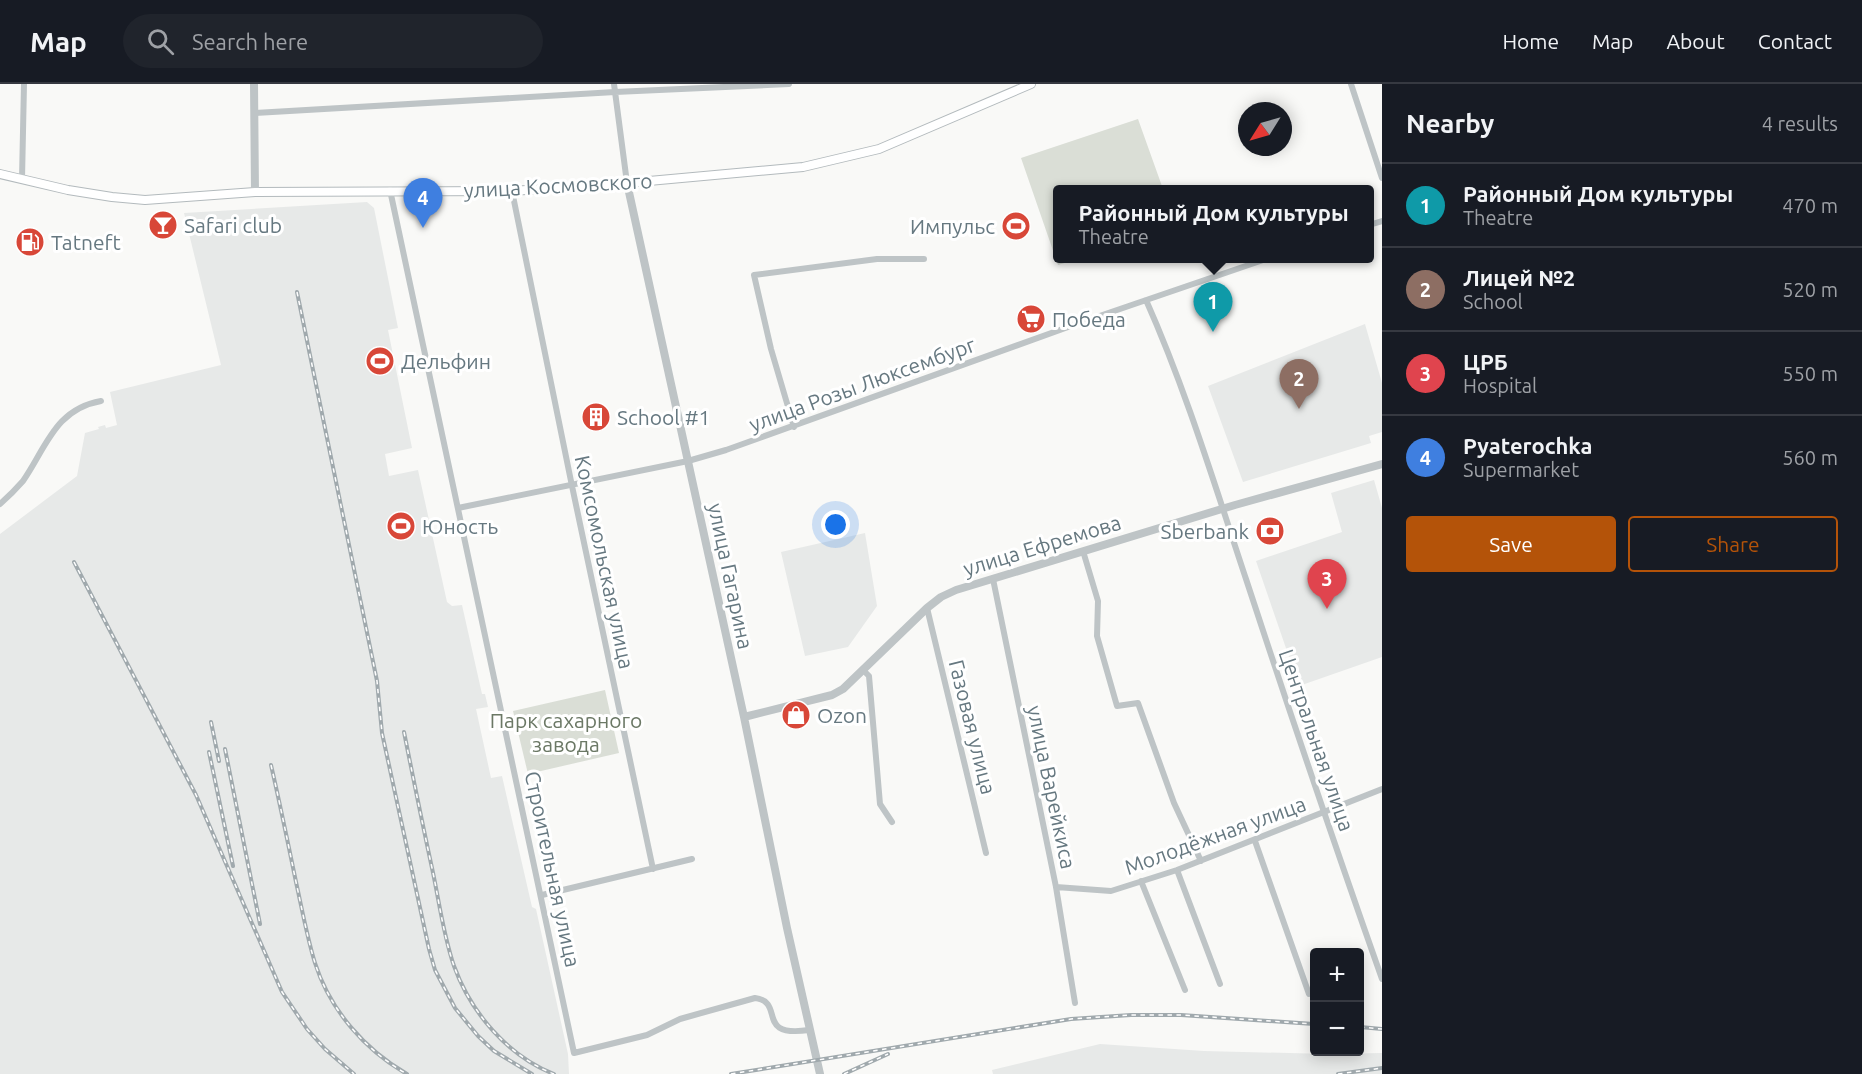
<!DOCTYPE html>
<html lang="en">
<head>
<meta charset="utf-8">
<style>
  body { margin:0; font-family:Ubuntu,sans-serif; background:#20242c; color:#f1f3f6 }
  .controls { position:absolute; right:18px; bottom:18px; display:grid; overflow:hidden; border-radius:6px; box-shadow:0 3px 15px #0003 }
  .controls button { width:54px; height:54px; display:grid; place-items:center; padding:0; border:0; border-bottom:2px solid #363941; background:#171b24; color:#f1f3f6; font:30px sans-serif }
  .compass { position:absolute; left:1238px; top:18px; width:54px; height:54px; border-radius:50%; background:#171b24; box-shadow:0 3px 15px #0003; rotate:233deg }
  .you { position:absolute; left:836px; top:441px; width:21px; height:21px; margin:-15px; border:4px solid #fff; border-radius:50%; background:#1a73e8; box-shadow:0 0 0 9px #1a73e833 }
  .badge { display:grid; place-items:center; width:39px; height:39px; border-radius:50%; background:#b45309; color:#fff; font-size:20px; font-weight:700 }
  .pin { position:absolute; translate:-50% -50px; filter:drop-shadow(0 2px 3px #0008) }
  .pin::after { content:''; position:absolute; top:32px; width:21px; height:18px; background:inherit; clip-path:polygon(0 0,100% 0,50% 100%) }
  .popup { position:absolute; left:1053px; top:101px; width:321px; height:78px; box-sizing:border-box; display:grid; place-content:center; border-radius:6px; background:#171b24; filter:drop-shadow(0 2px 4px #0005); font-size:20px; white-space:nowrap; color:#9ea1a6 }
  .popup b { font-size:22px; color:#f1f3f6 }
  .popup::after { content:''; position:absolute; left:50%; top:100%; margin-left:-12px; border:12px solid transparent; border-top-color:#171b24 }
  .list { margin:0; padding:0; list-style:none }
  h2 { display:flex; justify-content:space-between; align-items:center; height:78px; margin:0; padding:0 24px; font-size:26px }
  h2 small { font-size:20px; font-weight:400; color:#9ea1a6 }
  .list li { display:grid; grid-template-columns:39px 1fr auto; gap:18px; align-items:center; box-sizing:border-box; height:84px; padding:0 24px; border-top:2px solid #363941 }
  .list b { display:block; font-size:22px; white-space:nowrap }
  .list p { margin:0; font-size:20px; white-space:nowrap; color:#9ea1a6 }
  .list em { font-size:20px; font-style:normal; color:#9ea1a6 }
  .actions { display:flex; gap:12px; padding:18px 24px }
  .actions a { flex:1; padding:14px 0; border:2px solid #b45309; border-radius:6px; text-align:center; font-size:21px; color:#b45309 }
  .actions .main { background:#b45309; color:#fff }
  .icon { flex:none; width:33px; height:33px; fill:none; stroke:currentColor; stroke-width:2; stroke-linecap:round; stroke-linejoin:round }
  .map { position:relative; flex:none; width:1382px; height:990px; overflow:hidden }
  header { display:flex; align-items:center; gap:36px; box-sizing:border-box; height:84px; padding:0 30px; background:#171b24; border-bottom:2px solid #363941 }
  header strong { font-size:28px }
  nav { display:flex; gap:33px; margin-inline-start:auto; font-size:21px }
  .search { width:420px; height:54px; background:#20242c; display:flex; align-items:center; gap:15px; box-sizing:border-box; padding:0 21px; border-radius:33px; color:#9ea1a6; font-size:22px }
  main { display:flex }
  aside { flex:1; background:#171b24 }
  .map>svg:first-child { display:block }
  .built { fill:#e7e9e8 }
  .green { fill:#daded6 }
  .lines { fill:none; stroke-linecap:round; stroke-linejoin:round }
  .secondary-casing { stroke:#b3babd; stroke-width:10 }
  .minor { stroke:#bec4c6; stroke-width:6 }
  .tertiary { stroke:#bec4c6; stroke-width:8 }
  .secondary { stroke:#fff; stroke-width:8 }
  .rail-casing { stroke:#a0a9ad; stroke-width:4 }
  .rail { stroke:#fff; stroke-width:1.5; stroke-dasharray:4.5; stroke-linecap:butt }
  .labels { text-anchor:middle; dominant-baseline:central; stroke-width:6; stroke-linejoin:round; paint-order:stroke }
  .street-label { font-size:21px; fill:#667880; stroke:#fff }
  .poi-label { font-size:21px; fill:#667880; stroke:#fff; text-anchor:start }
  .park-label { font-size:21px; fill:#6b7865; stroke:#fff }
</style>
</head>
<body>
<header>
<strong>Map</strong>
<div class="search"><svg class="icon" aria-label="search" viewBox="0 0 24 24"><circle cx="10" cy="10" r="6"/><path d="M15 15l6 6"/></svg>Search here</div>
<nav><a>Home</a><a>Map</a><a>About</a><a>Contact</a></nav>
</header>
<main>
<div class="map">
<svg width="1382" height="990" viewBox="0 0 1382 990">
  <rect width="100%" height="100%" fill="#f9f9f7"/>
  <!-- built -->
  <path class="built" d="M 367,118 L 374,124 L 398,244 L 388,246 L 412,364 L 385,370 L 389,392 L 418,386 L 447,518 L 452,522 L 462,521 L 482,610 L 485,610 L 488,623 L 476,625 L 491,694 L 502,692 L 532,823 L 536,825 L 568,970 L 569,990 L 0,990 L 0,450 L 77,392 L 85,349 L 99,345 L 98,343 L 105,341 L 106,344 L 117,341 L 110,308 L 221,281 L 184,129 Z
    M 1365,240 L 1382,299 L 1382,348 L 1369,352 L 1371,359 L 1243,398 L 1208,302 Z
    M 1374,396 L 1382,424 L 1382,573 L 1299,602 L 1256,477 L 1342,448 L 1331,409 Z
    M 865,449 L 877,522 L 848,563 L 805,572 L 781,468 Z
    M 1100,960 L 1204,967 L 1328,970 L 1382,969 L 1382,990 L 993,990 L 992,986 Z"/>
  <!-- green -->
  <path class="green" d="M 1138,35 L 1163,105 L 1057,106 L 1057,174 L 1078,175 L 1058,181 L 1021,74 Z
    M 605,606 L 619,669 L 528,690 L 513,627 Z"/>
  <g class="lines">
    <!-- secondary casing -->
    <g class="secondary-casing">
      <path id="secondary" d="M 0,90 L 68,106 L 112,113 L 145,116 L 255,108 L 512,107 L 627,99 L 803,83 L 879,65 L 1031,0"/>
    </g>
    <!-- minor -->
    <path class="minor" d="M 614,0 L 627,99
      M 1351,0 L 1382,94
      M 255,29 L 615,8 L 789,0
      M 22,95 L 24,0
      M 390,106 L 574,969 L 647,951 L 680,935 L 755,914 C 786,918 754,954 809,946
      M 512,107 L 572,402 L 653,785
      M 1369,141 L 1382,137
      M 1146,216 C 1186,306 1215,402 1246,495 C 1290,629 1335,762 1382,895
      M 794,343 L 771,265 L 754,191 L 877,175 L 924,175
      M 0,420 C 8,413 16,405 23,397 C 46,364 55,325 101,317
      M 458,424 L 688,377 L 726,366 L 1082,238 L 1269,174
      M 1083,467 L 1098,517 L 1097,552 L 1117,622 L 1138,619 L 1174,719 L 1201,777
      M 993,495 L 1056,803 L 1075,919
      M 927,524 L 986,769
      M 864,587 L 869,592 L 880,720 L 892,738
      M 1255,757 L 1309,910
      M 1177,786 L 1220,900
      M 1141,797 L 1185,906
      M 1056,803 L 1111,807 L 1177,786 L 1382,705
      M 542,811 L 692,775"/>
    <!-- tertiary -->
    <path class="tertiary" d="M 254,0 L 255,108
      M 627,99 L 744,633 L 787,844 L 820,990
      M 744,633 L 832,611 L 843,605 L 927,524 L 941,513 L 956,506 L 1235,421 L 1382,380"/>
    <!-- secondary -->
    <use href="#secondary" class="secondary"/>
    <!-- rail casing -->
    <g class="rail-casing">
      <path id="rail" d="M 297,208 L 377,597 L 382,649 L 429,865 L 435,886 L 455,924 L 478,952 L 494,967 L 532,990
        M 74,478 L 196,711 L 282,908 L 307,945 L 325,965 L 354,990
        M 211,638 L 219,677
        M 404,648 C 413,693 422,738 432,784 C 439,816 443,850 454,882 C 471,929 508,972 554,990
        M 225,665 L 260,840
        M 209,668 L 233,782
        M 271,681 C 280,720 288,759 296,798 C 302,825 307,853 315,879 C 330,926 365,966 407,990
        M 1360,943 L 1382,945
        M 731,990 L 1071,935 L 1131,931 L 1181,931 L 1314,940
        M 844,990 L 888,970
        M 1338,990 L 1382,984"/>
    </g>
    <!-- rail -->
    <use href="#rail" class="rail"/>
  </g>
  <!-- icons -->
  <defs>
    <g id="bar-disc" transform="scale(1.5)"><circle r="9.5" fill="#d84738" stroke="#fff"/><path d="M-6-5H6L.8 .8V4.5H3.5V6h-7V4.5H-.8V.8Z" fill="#fff"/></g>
    <g id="stadium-disc" transform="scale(1.5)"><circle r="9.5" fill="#d84738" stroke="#fff"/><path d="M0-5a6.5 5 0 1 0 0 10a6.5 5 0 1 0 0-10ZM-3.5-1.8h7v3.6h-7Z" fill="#fff"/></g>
    <g id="fuel-disc" transform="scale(1.5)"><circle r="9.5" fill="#d84738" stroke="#fff"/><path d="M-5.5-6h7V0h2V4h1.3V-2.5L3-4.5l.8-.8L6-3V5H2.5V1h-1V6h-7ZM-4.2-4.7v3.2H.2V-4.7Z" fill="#fff"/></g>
    <g id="supermarket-disc" transform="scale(1.5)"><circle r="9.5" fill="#d84738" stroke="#fff"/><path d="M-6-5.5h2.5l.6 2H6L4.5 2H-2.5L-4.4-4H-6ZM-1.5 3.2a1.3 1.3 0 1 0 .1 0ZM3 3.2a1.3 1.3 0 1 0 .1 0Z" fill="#fff"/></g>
    <g id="building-disc" transform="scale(1.5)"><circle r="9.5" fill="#d84738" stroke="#fff"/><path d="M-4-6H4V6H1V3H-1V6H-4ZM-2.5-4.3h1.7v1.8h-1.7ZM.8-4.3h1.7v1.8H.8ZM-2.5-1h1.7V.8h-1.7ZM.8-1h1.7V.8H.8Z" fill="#fff"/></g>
    <g id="bank-disc" transform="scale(1.5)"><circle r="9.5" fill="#d84738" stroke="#fff"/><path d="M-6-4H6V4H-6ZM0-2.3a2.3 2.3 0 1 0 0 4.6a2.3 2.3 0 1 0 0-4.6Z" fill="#fff"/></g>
    <g id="shop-disc" transform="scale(1.5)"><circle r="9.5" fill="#d84738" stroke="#fff"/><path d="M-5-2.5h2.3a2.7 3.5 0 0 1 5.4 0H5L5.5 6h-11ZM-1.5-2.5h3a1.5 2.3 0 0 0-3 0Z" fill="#fff"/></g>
  </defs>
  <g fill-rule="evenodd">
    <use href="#bar-disc" x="163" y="141"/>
    <use href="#stadium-disc" x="1016" y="142"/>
    <use href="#fuel-disc" x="30" y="158"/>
    <use href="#supermarket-disc" x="1031" y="235"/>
    <use href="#stadium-disc" x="380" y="277"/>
    <use href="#building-disc" x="596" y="333"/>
    <use href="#stadium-disc" x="401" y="442"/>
    <use href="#bank-disc" x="1270" y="447"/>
    <use href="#shop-disc" x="796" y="631"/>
  </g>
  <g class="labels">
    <!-- street labels -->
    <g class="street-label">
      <text transform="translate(558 101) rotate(-3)">улица Космовского</text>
      <text transform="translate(862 300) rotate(-20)">улица Розы Люксембург</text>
      <text transform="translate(1042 461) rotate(-17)">улица Ефремова</text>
      <text transform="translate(605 478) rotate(78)">Комсомольская улица</text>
      <text transform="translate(731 492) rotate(78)">улица Гагарина</text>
      <text transform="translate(973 643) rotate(76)">Газовая улица</text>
      <text transform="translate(1317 656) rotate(71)">Центральная улица</text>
      <text transform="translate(1052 703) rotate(78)">улица Варейкиса</text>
      <text transform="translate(1215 751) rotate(-20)">Молодёжная улица</text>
      <text transform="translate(553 785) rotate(78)">Строительная улица</text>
    </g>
    <!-- poi labels -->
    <g class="poi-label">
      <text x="184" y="141">Safari club</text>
      <text x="995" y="142" text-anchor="end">Импульс</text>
      <text x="51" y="158">Tatneft</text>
      <text x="1052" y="235">Победа</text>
      <text x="401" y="277">Дельфин</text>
      <text x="617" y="333">School #1</text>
      <text x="422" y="442">Юность</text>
      <text x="1249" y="447" text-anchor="end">Sberbank</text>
      <text x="817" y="631">Ozon</text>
    </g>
    <!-- park labels -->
    <g class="park-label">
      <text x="566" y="636">Парк сахарного<tspan x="566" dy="24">завода</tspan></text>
    </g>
  </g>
</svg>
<div class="controls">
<button>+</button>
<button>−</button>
</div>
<svg class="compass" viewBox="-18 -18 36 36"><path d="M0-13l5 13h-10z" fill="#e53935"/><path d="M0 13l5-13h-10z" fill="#9ea1a6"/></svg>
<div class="you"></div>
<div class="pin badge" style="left:1213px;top:248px;background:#0f9aa8">1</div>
<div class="popup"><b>Районный Дом культуры</b>Theatre</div>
<div class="pin badge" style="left:1299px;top:325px;background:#8d6e63">2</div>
<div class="pin badge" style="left:1327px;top:525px;background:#e0444e">3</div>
<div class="pin badge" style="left:423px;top:144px;background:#3f7fe0">4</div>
</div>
<aside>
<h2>Nearby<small>4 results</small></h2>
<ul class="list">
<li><span class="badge" style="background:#0f9aa8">1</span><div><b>Районный Дом культуры</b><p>Theatre</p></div><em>470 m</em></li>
<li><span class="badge" style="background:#8d6e63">2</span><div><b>Лицей №2</b><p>School</p></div><em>520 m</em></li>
<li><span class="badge" style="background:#e0444e">3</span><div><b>ЦРБ</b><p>Hospital</p></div><em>550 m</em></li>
<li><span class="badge" style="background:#3f7fe0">4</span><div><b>Pyaterochka</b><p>Supermarket</p></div><em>560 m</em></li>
</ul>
<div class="actions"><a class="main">Save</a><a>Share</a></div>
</aside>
</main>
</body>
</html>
